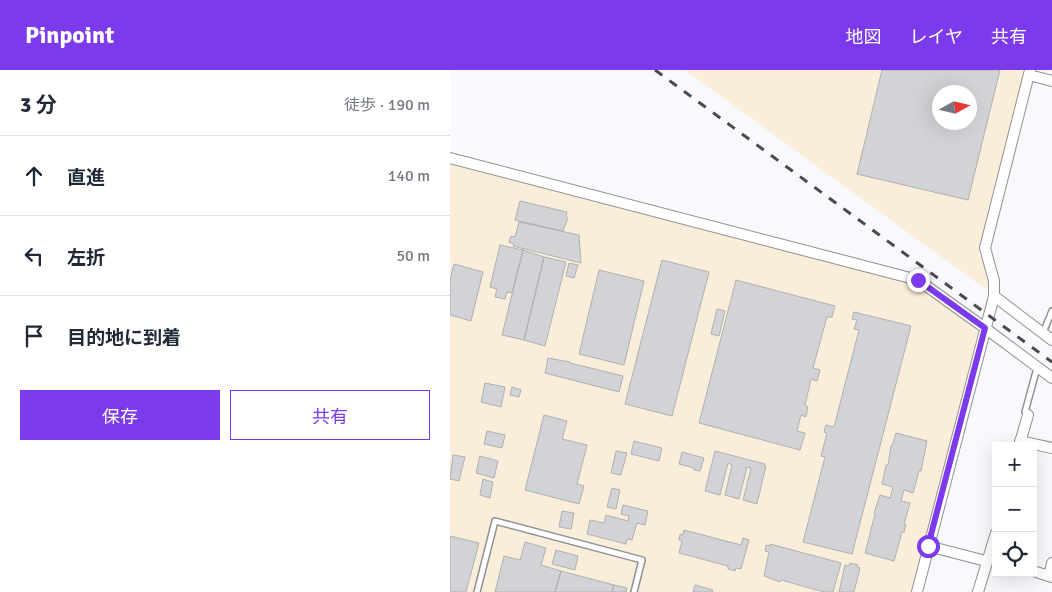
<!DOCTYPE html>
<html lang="ja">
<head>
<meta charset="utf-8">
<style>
  body { margin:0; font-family:Signika,"Noto Sans JP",sans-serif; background:#f6f6f7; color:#1f2937 }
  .controls { position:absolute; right:15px; bottom:15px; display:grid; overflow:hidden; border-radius:0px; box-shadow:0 5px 20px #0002 }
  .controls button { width:45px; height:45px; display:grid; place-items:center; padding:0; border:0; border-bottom:1px solid #e0e1e3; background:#fff; color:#1f2937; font:25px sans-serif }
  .compass { position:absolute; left:482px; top:15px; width:45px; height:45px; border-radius:50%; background:#fff; box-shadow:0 5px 20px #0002; rotate:82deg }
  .stop { position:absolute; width:15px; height:15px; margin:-11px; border:4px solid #7c3aed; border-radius:50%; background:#fff }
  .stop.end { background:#7c3aed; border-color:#fff; box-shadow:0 1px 5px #0008 }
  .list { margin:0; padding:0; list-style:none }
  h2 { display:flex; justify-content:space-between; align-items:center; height:65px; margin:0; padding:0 20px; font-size:21px }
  h2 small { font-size:16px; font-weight:400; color:#747a83 }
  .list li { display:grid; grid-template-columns:32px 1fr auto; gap:15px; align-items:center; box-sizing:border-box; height:80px; padding:0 20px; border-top:1px solid #e0e1e3 }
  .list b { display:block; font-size:19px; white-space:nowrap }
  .list em { font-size:16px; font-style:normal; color:#747a83 }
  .actions { display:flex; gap:10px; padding:15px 20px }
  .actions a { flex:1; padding:11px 0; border:1px solid #7c3aed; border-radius:0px; text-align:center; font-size:18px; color:#7c3aed }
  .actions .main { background:#7c3aed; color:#fff }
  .icon { flex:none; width:28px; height:28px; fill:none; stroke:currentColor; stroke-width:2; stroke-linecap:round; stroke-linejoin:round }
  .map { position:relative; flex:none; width:602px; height:522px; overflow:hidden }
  header { display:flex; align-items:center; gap:30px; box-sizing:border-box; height:70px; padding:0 25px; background:#7c3aed; color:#fff }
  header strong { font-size:24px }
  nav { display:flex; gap:28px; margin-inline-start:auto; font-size:18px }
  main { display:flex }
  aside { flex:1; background:#fff }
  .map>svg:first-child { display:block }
  .industrial { fill:#faedd9; fill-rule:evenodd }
  .building { fill:#d1d3d6; stroke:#aeb0b2; fill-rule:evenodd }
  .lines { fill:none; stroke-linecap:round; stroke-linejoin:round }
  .lane-casing { stroke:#8f9193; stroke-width:8 }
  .street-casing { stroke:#8f9193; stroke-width:12 }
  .lane { stroke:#fff; stroke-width:5 }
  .street { stroke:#fff; stroke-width:10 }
  .rail { stroke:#494a4b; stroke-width:3; stroke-dasharray:9 9; stroke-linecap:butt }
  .route { stroke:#7c3aed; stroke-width:6 }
</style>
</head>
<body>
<header>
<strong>Pinpoint</strong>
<nav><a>地図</a><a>レイヤ</a><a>共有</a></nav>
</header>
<main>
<aside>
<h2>3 分<small>徒歩 · 190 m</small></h2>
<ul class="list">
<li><svg class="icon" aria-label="ahead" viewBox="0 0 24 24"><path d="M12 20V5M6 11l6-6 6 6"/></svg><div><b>直進</b></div><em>140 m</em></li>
<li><svg class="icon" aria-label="left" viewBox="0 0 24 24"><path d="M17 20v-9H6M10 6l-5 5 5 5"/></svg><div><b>左折</b></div><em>50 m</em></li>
<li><svg class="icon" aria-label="arrive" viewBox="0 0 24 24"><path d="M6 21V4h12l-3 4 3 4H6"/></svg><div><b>目的地に到着</b></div></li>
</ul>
<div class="actions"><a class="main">保存</a><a>共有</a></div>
</aside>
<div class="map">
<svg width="602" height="522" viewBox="0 0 602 522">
  <rect width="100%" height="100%" fill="#f7f9fc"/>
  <!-- industrial -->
  <path class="industrial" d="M 235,0 L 576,0 L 528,186 L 534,189 L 540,214 L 538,217 L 534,218 ZM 490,22 L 520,22 L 520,52 L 490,52 Z
    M 0,93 L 469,216 L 525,258 L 528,263 L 462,522 L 0,522 Z"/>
  <!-- building -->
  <path class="building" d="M 432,0 L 550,0 L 518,130 L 407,104 ZM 490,22 L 520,22 L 520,52 L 490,52 Z
    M 70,131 L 117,142 L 116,146 L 118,148 L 113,161 L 65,150 Z
    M 69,152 L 129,165 L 131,193 L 63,176 L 64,174 L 59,172 L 61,166 L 65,167 Z
    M 50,175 L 73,180 L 62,223 L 57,222 L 55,229 L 45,227 L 47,219 L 40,217 Z
    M 73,180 L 94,187 L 74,270 L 52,265 Z
    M 94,187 L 116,192 L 95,276 L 74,270 Z
    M 212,190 L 259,202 L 222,346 L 175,334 Z
    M 119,193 L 128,195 L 124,208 L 116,206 Z
    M 4,194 L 33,202 L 21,251 L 0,245 L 0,210 Z
    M 149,200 L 194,211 L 174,295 L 129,284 Z
    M 286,210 L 385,236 L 382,247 L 377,247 L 363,298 L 370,300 L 367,311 L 361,309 L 355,335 L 358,337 L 356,347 L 351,345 L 347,361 L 355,363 L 350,380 L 249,353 Z
    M 267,239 L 275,241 L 269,266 L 261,264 Z
    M 404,242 L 461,256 L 402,484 L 353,472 L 375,387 L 371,386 L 377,363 L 374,362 L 376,355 L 384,357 L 409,260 L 404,259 L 407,250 L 402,249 Z
    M 98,288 L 120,292 L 120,293 L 173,306 L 169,322 L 95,303 Z
    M 35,313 L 55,317 L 51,337 L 31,332 Z
    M 62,317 L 71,320 L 69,327 L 60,325 Z
    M 94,345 L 117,351 L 112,369 L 137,375 L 127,414 L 134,416 L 129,434 L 75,420 Z
    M 37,361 L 55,365 L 52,378 L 34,374 Z
    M 446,363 L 477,371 L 471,401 L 469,401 L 463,423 L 454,420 L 451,431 L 460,433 L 454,454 L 456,455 L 454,462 L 452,462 L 444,491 L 415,483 L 425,444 L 424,443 L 430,425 L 440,428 L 443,417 L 432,414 L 436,395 L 438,395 L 441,376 L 442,376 Z
    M 184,371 L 212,378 L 209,391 L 181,384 Z
    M 166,381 L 177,383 L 171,405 L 161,403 Z
    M 265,381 L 315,394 L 314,396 L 316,396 L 307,434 L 293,430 L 301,398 L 297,397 L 289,429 L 275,425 L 282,395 L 278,393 L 270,425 L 255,421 Z
    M 232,382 L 254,388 L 250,401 L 244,400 L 244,398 L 229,394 Z
    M 3,385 L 15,387 L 9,411 L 0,409 Z
    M 30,386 L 48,391 L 44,408 L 26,403 Z
    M 33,409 L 43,412 L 40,428 L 30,425 Z
    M 162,418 L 170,420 L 166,439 L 157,437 Z
    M 173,435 L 198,441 L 195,455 L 187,453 L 182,470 L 177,469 L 176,474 L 137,464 L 140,450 L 154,453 L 156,445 L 178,451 L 179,446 L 171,444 Z
    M 112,441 L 124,443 L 121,459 L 109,457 Z
    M 234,460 L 291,475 L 293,468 L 299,470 L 291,499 L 286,498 L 285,501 L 278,499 L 278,496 L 229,483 L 232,471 L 229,470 L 230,464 L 233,465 Z
    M 0,466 L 29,473 L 16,522 L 0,522 Z
    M 75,472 L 96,478 L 91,495 L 111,501 L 105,522 L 45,522 L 54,486 L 70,490 Z
    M 320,474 L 391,493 L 383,522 L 374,522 L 331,510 L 330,512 L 314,506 L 319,482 L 315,481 L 316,475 L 320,476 Z
    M 106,480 L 128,486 L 125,500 L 102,494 Z
    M 400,493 L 408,495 L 407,497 L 410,498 L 404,522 L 389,522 L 395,495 L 399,496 Z
    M 111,501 L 164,515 L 162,522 L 105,522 Z
    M 164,515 L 177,518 L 176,522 L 162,522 Z
    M 245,515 L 263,520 L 262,522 L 243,522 Z"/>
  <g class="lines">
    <!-- lane casing -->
    <g class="lane-casing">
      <path id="lane" d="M 593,263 L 602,241
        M 578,345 L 575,342 L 587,298
        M 27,522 L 45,451 L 192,490 L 184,522"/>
    </g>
    <!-- street casing -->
    <g class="street-casing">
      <path id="street" d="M 579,5 L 602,11
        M 0,88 L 468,210 L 535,258 L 602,308
        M 544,226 L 602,270
        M 570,371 L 602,378
        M 569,376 L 578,345
        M 478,476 L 536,491
        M 583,501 L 602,507
        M 599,506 L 602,493
        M 467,522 L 544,226 L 544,211 L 535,178 L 580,0
        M 528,522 L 546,463"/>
    </g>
    <!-- lane -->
    <use href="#lane" class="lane"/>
    <!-- street -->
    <use href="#street" class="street"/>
    <!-- rail -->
    <path class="rail" d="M 205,0 L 602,292"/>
  </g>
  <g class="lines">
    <!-- route -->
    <path class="route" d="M 468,210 L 535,258 L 478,476"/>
  </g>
</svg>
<div class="controls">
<button>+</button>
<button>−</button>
<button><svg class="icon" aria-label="locate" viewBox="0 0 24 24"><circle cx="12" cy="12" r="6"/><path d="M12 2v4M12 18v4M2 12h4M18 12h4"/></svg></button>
</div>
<svg class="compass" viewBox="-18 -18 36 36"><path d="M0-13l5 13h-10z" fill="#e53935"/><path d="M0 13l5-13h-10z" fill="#747a83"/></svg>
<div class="stop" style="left:478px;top:476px"></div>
<div class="stop end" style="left:468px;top:210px"></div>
</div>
</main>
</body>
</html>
